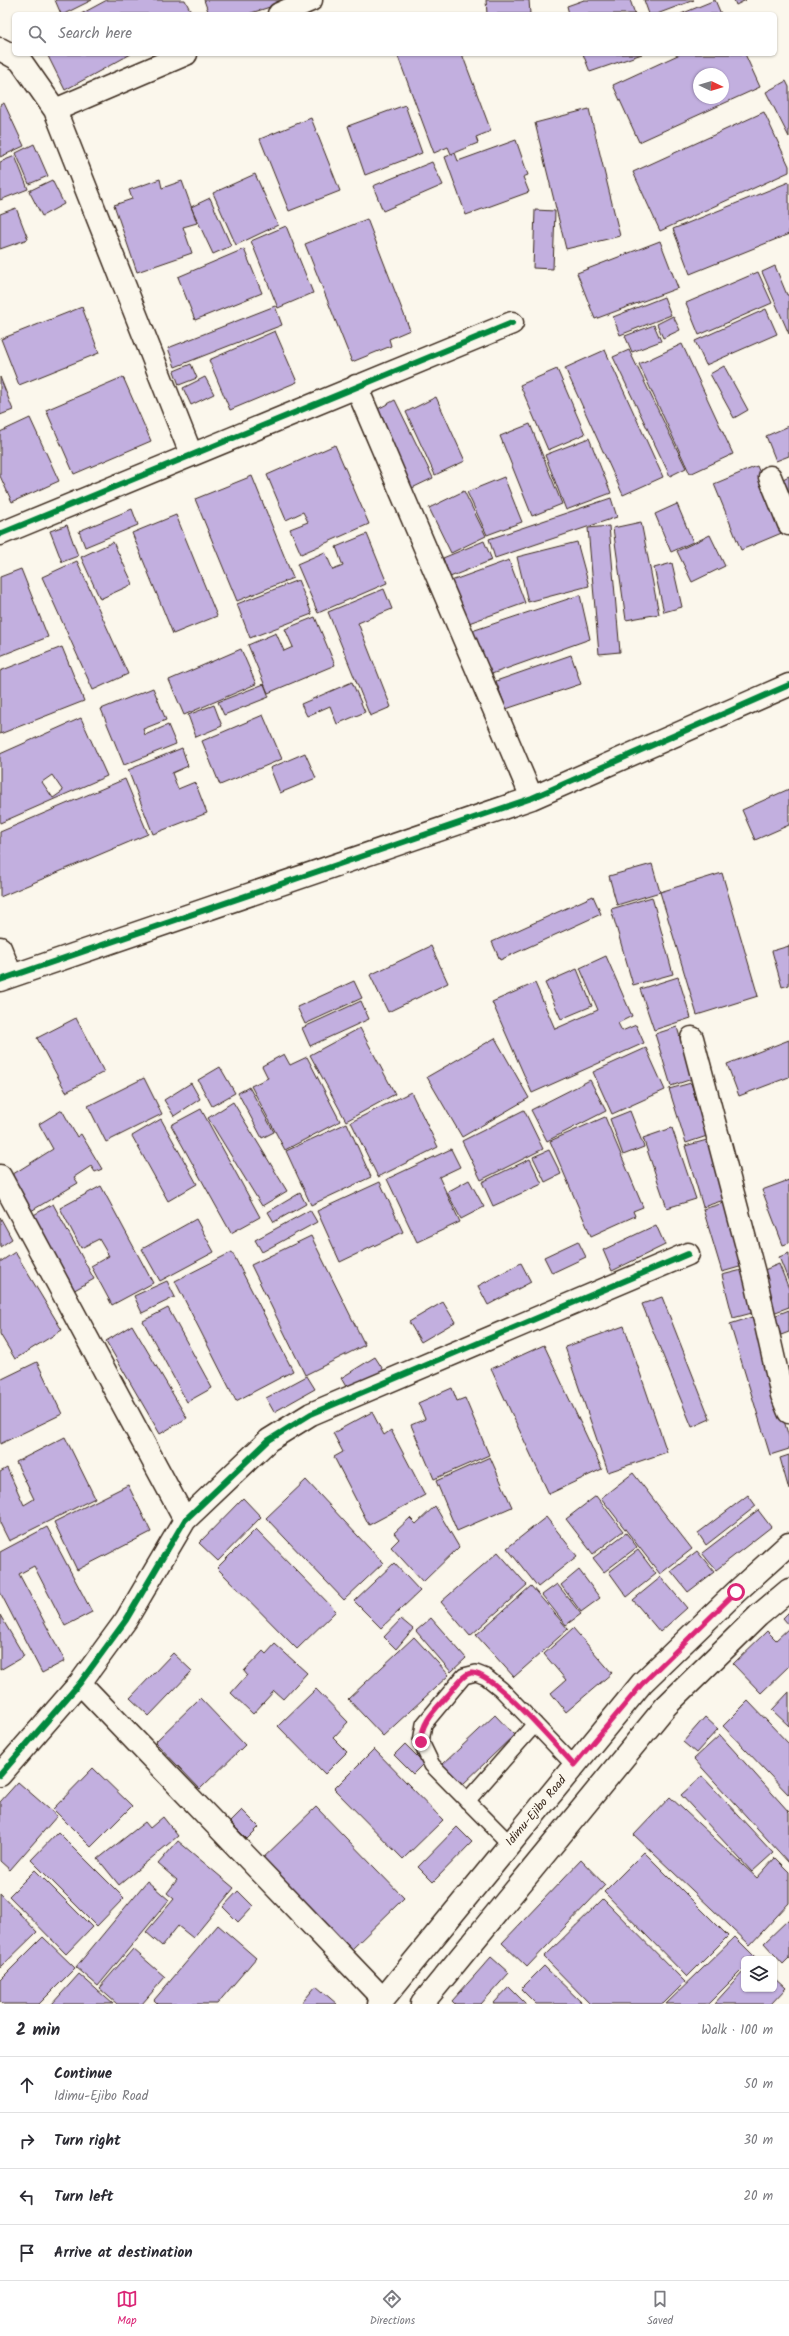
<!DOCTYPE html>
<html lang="en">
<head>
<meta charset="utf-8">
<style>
  body { margin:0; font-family:Kalam,sans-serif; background:#f2f2f3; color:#2b2b33 }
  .controls { position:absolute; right:12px; bottom:12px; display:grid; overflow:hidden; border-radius:6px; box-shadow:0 1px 3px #0004 }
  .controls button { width:36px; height:36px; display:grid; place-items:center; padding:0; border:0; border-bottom:1px solid #e1e1e2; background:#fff; color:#2b2b33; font:20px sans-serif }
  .compass { position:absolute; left:693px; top:68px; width:36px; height:36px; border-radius:50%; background:#fff; box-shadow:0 1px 3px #0004; rotate:94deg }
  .stop { position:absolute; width:12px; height:12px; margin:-9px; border:3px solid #db2777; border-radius:50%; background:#fff }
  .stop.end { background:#db2777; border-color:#fff; box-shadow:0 1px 4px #0008 }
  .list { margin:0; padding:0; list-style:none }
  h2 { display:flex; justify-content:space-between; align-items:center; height:52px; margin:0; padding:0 16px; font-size:17px }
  h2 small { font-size:13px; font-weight:400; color:#7c7c81 }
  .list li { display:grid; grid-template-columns:26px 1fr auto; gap:12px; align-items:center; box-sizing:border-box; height:56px; padding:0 16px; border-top:1px solid #e1e1e2 }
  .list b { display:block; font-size:15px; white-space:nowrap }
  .list p { margin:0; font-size:13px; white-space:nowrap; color:#7c7c81 }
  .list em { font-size:13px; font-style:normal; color:#7c7c81 }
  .icon { flex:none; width:22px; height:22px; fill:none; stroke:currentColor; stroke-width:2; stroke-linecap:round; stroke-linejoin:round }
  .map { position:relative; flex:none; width:789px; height:2004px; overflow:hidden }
  .search { position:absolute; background:#fff; box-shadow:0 1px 3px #0004; left:12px; right:12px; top:12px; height:44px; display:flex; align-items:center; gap:10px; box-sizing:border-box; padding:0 14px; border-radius:6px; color:#7c7c81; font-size:15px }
  .sheet { height:276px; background:#fff }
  nav { display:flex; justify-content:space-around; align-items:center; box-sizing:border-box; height:56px; border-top:1px solid #e1e1e2; background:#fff; font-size:11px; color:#7c7c81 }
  nav a { display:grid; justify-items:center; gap:2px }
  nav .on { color:#db2777 }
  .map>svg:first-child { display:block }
  .building { fill:#c2afdf; stroke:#3b2a1e; fill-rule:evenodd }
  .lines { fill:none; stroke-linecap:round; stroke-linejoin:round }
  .service-casing { stroke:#3b2a1e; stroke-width:18 }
  .minor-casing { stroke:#3b2a1e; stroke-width:25 }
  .secondary-casing { stroke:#3b2a1e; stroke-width:25 }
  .service { stroke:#fbf7ec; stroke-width:15 }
  .minor { stroke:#fbf7ec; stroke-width:22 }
  .secondary { stroke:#fbf7ec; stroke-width:22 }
  .cycleway-casing { stroke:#fbf7ec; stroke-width:8 }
  .cycleway { stroke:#00873e; stroke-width:6 }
  .route { stroke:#db2777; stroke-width:5 }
  .labels { text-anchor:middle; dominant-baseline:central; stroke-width:3; stroke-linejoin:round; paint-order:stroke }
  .street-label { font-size:12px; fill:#3b2a1e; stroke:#fbf7ec }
</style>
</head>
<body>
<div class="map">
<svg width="789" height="2004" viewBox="0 0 789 2004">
  <rect width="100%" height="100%" fill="#fbf7ec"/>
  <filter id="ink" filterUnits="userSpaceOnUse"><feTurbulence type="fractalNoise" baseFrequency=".025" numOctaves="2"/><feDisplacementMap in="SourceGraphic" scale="8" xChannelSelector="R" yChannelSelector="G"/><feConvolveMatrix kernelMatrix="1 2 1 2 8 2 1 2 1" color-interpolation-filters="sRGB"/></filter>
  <g filter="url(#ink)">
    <!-- building -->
    <path class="building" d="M 55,0 L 92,0 L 64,14 L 61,14 Z
      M 107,0 L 185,0 L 192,14 L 81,14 Z
      M 204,0 L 292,0 L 248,14 L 209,14 Z
      M 486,0 L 529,0 L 530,14 L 487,14 Z
      M 584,0 L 630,0 L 635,14 L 569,14 L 567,6 Z
      M 644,0 L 694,0 L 657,14 L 649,14 Z
      M 715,0 L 721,14 L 681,14 Z
      M 734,0 L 746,0 L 736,5 Z
      M 47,54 L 131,54 L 65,90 Z
      M 397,54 L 462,54 L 491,131 L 476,137 L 478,143 L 451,154 L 448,147 L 434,153 Z
      M 583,54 L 642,54 L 590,72 Z
      M 680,54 L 745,54 L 760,87 L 639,142 L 613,85 ZM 699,74 L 723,74 L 723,98 L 699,98 Z
      M 786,81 L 789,87 L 789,137 L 766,92 Z
      M 4,103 L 24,146 L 0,157 L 0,105 Z
      M 405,105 L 422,153 L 365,175 L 348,126 Z
      M 589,109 L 620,236 L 566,249 L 535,123 Z
      M 764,112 L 789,166 L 789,172 L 660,231 L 633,172 Z
      M 311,118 L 340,191 L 289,211 L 260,139 Z
      M 516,140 L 528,175 L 523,177 L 529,192 L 466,215 L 445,157 L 455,153 L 458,161 Z
      M 34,144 L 48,176 L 29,184 L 16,153 Z
      M 15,156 L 28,189 L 0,200 L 0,162 Z
      M 432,162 L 443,185 L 383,211 L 373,186 Z
      M 255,174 L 278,225 L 236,245 L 213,193 Z
      M 160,179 L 162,188 L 182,181 L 197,223 L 183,227 L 192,253 L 137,272 L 114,205 L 132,199 L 129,190 Z
      M 52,180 L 64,204 L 42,216 L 29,191 Z
      M 789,182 L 789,234 L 690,274 L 673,229 Z
      M 210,198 L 231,246 L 213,254 L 191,207 Z
      M 16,208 L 28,239 L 0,249 L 0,214 Z
      M 535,210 L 555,211 L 553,269 L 533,268 Z
      M 367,219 L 410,330 L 389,339 L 391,346 L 352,362 L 305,244 Z
      M 286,226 L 313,293 L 278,308 L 251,241 Z
      M 660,241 L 678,288 L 595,319 L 577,273 Z
      M 244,249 L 262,293 L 195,320 L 178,277 Z
      M 775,266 L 787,295 L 789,295 L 789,334 L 762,272 Z
      M 758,272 L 772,303 L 699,335 L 686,303 Z
      M 664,297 L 671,315 L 620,335 L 613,317 Z
      M 275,306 L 282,325 L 175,367 L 168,348 Z
      M 82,307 L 99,353 L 19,385 L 1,339 Z
      M 766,309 L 777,334 L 706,365 L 695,341 Z
      M 673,316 L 680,330 L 663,338 L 657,324 Z
      M 654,325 L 661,341 L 632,352 L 625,336 Z
      M 275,331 L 297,382 L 230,410 L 209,360 Z
      M 682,344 L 733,454 L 690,474 L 639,364 Z
      M 605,350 L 663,477 L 623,495 L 565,368 Z
      M 629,350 L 686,468 L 670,476 L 613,357 Z
      M 191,364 L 197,378 L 179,385 L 174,371 Z
      M 724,366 L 748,410 L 734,418 L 710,374 Z
      M 557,369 L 585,434 L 548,450 L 520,385 Z
      M 0,377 L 13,410 L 0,415 Z
      M 123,377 L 151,441 L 74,474 L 46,410 Z
      M 205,377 L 214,394 L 191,405 L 183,388 Z
      M 436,397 L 465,461 L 435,475 L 406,412 Z
      M 395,400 L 433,478 L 410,489 L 372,412 Z
      M 30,418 L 59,481 L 12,502 L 0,476 L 0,432 Z
      M 530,424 L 562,504 L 532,516 L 500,436 Z
      M 789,426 L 789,456 L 776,461 L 766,436 Z
      M 589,438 L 611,493 L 566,510 L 545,455 Z
      M 335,445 L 369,524 L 301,554 L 290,529 L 308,522 L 303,512 L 286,520 L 267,475 Z
      M 757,466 L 784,532 L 741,550 L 714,484 Z
      M 252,476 L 293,578 L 237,601 L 195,499 Z
      M 789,476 L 789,498 L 781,480 Z
      M 504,477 L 522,522 L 487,535 L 467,492 Z
      M 464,491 L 486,536 L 451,553 L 429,508 Z
      M 611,498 L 617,517 L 495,558 L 489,539 Z
      M 677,504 L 693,542 L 671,552 L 655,514 Z
      M 132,509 L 138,525 L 85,547 L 79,531 Z
      M 176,515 L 217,616 L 173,634 L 132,533 Z
      M 641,522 L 659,614 L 626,620 L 613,528 Z
      M 67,525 L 78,556 L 62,562 L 50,531 Z
      M 609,526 L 620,652 L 599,654 L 588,528 Z
      M 367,534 L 387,583 L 318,613 L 297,564 L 325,552 L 333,570 L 343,566 L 336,547 Z
      M 710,535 L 725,566 L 692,582 L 677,551 Z
      M 484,541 L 492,560 L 450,577 L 443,558 Z
      M 113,542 L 133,584 L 100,599 L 81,557 Z
      M 577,542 L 589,586 L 528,602 L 517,557 Z
      M 509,560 L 525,603 L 466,624 L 451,581 Z
      M 77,561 L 128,674 L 93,690 L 42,577 Z
      M 672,563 L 682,607 L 664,612 L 654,568 Z
      M 21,569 L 48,637 L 0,656 L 0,577 Z
      M 298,580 L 312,614 L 250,638 L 237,604 Z
      M 384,589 L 392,609 L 358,623 L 391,707 L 370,716 L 328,612 Z
      M 580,595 L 590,639 L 486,676 L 472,631 Z
      M 315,617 L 335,665 L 268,693 L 248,645 L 276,633 L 284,651 L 293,647 L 285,629 Z
      M 62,647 L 84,701 L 0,734 L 0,671 Z
      M 241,649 L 256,684 L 184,715 L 169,680 Z
      M 571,655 L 581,684 L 506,709 L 496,681 Z
      M 352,682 L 365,712 L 337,724 L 330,706 L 307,716 L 301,704 Z
      M 264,684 L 269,697 L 224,715 L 218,702 Z
      M 153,688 L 166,720 L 143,729 L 145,735 L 168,725 L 176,744 L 124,765 L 101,709 Z
      M 214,705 L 222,726 L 196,737 L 188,715 Z
      M 263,715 L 282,759 L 220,785 L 202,741 Z
      M 81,718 L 107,776 L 0,823 L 0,754 ZM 52,775 L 63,791 L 53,798 L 42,782 Z
      M 182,748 L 188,766 L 172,773 L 178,789 L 195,782 L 207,813 L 153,834 L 128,770 Z
      M 305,753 L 316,778 L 280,793 L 270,768 Z
      M 125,779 L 148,834 L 0,897 L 0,832 Z
      M 789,789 L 789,825 L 755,840 L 742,810 Z
      M 652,864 L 660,892 L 617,905 L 609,876 Z
      M 722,873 L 758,996 L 697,1015 L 660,892 Z
      M 593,896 L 601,914 L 500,960 L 492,942 Z
      M 652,897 L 673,974 L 633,985 L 611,909 Z
      M 431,946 L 448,983 L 388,1012 L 370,975 Z
      M 789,946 L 789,985 L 782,987 L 772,951 Z
      M 606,956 L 632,1016 L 618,1023 L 622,1031 L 636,1025 L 644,1043 L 532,1093 L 492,1002 L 535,983 L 555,1029 L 598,1010 L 580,968 Z
      M 577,969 L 592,1006 L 561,1019 L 545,983 Z
      M 678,977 L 691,1018 L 654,1030 L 640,989 Z
      M 354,981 L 362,998 L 305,1024 L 297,1007 Z
      M 361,1001 L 369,1019 L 310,1046 L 302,1028 Z
      M 76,1018 L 104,1072 L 66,1092 L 37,1038 Z
      M 677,1027 L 692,1079 L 671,1086 L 655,1034 Z
      M 360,1028 L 395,1094 L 346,1121 L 310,1055 Z
      M 495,1038 L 529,1098 L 462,1137 L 427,1077 Z
      M 789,1040 L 789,1077 L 739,1096 L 727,1064 Z
      M 646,1048 L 665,1090 L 612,1114 L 593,1072 Z
      M 284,1054 L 290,1065 L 307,1057 L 340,1121 L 285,1150 L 251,1086 L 268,1078 L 262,1066 Z
      M 220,1067 L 235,1093 L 212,1106 L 198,1080 Z
      M 144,1078 L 162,1114 L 106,1142 L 88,1106 Z
      M 590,1080 L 606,1111 L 547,1141 L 531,1110 Z
      M 191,1083 L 200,1099 L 174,1116 L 164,1100 Z
      M 691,1083 L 707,1136 L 686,1143 L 669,1089 Z
      M 249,1087 L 274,1132 L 262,1138 L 238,1093 Z
      M 411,1092 L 438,1147 L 378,1177 L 351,1122 Z
      M 233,1102 L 287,1191 L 262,1206 L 208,1118 Z
      M 201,1109 L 260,1217 L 231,1233 L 171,1125 Z
      M 62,1110 L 77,1137 L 81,1134 L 102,1169 L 95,1172 L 91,1166 L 74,1177 L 78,1183 L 31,1211 L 10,1176 L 53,1149 L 39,1124 Z
      M 524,1110 L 543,1149 L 481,1180 L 462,1141 Z
      M 630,1111 L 644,1147 L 623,1155 L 610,1119 Z
      M 605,1117 L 643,1207 L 633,1211 L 635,1216 L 591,1236 L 550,1141 Z
      M 161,1119 L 197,1184 L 168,1201 L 132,1136 Z
      M 347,1123 L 371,1177 L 311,1205 L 286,1151 Z
      M 672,1128 L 696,1199 L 667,1208 L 643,1138 Z
      M 707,1140 L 724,1200 L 703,1207 L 685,1146 Z
      M 451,1149 L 460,1167 L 439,1177 L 460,1222 L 417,1242 L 387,1179 Z
      M 549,1150 L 561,1174 L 545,1182 L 533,1157 Z
      M 530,1159 L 542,1184 L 493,1206 L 482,1182 Z
      M 469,1180 L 484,1207 L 461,1219 L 447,1192 Z
      M 789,1180 L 789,1243 L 783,1245 L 762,1190 Z
      M 380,1182 L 403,1232 L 340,1262 L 317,1211 Z
      M 101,1186 L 153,1283 L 112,1305 L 91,1266 L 109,1256 L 99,1239 L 81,1248 L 60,1208 Z
      M 300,1193 L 306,1204 L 274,1222 L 268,1212 Z
      M 724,1203 L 743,1266 L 722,1272 L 703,1209 Z
      M 53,1204 L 94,1279 L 71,1292 L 30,1217 Z
      M 310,1210 L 317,1222 L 262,1252 L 255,1240 Z
      M 0,1217 L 12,1239 L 0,1247 Z
      M 196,1219 L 214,1252 L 160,1281 L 142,1249 Z
      M 656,1225 L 665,1245 L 612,1271 L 603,1250 Z
      M 311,1236 L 365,1345 L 305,1375 L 251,1265 Z
      M 578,1241 L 586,1257 L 552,1273 L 544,1257 Z
      M 15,1252 L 62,1330 L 15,1359 L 0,1334 L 0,1262 Z
      M 232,1252 L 293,1371 L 236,1401 L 175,1281 Z
      M 789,1253 L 789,1282 L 779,1257 Z
      M 521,1263 L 531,1282 L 488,1305 L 478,1286 Z
      M 779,1264 L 789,1289 L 789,1307 L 773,1313 L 757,1273 Z
      M 742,1270 L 752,1313 L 733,1318 L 722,1275 Z
      M 167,1281 L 175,1297 L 142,1313 L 134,1296 Z
      M 662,1297 L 710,1419 L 692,1427 L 642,1304 Z
      M 443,1302 L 455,1322 L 421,1342 L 409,1322 Z
      M 168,1308 L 212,1388 L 187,1402 L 143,1321 Z
      M 789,1310 L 789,1332 L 781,1335 L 774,1316 Z
      M 752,1317 L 789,1437 L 789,1449 L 770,1455 L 730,1324 Z
      M 132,1325 L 187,1418 L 160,1434 L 106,1341 Z
      M 624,1326 L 667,1452 L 608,1472 L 565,1347 Z
      M 544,1345 L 602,1469 L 549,1494 L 491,1369 Z
      M 375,1357 L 384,1371 L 349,1392 L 341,1378 Z
      M 37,1362 L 62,1414 L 0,1444 L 0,1380 Z
      M 307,1376 L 315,1389 L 274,1412 L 266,1398 Z
      M 452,1388 L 457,1401 L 465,1398 L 489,1455 L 434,1479 L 411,1425 L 425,1419 L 418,1403 Z
      M 372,1412 L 384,1435 L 391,1430 L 425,1495 L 369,1525 L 334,1457 L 343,1452 L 333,1433 Z
      M 65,1437 L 95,1498 L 9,1541 L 0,1523 L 0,1472 L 7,1468 L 24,1505 L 34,1499 L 16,1462 Z
      M 789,1455 L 789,1490 L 780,1458 Z
      M 490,1457 L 512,1507 L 457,1531 L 436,1481 Z
      M 633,1473 L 692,1549 L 660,1574 L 601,1498 Z
      M 306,1480 L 383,1563 L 344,1600 L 266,1518 Z
      M 128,1485 L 151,1532 L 77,1570 L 54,1522 Z
      M 748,1495 L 756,1506 L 706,1545 L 698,1533 Z
      M 596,1496 L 623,1531 L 593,1554 L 566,1519 Z
      M 243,1498 L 261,1517 L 218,1561 L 199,1543 Z
      M 435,1506 L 459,1547 L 423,1582 L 391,1547 L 399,1539 L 394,1533 L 410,1518 L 416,1524 Z
      M 758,1510 L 771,1527 L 716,1570 L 702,1553 Z
      M 546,1517 L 577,1556 L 538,1587 L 507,1548 Z
      M 47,1527 L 92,1612 L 65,1626 L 34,1566 L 19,1574 L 65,1661 L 42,1673 L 0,1592 L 0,1552 Z
      M 256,1529 L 336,1611 L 297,1649 L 217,1568 Z
      M 626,1533 L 637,1547 L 604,1572 L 593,1558 Z
      M 638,1550 L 656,1574 L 627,1597 L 609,1572 Z
      M 697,1551 L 714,1572 L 688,1592 L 671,1571 Z
      M 498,1552 L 527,1585 L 470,1636 L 441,1602 Z
      M 394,1563 L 420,1591 L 381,1628 L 354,1601 Z
      M 579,1570 L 600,1598 L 581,1612 L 561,1585 Z
      M 661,1577 L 687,1608 L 660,1632 L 633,1600 Z
      M 557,1584 L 581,1614 L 566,1625 L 542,1595 Z
      M 531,1586 L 568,1629 L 514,1677 L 476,1635 Z
      M 789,1612 L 789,1625 L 783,1618 Z
      M 0,1615 L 24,1656 L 0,1670 Z
      M 431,1618 L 466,1658 L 451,1672 L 416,1631 Z
      M 401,1619 L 413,1629 L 396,1649 L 384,1637 Z
      M 573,1628 L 612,1673 L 566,1712 L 551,1693 L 566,1680 L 544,1654 Z
      M 789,1628 L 789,1666 L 761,1693 L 733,1664 L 767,1631 L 776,1640 Z
      M 414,1637 L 449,1675 L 383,1736 L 348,1699 Z
      M 275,1644 L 307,1673 L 283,1699 L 274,1691 L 253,1714 L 231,1693 L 247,1675 L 244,1671 L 263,1651 L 266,1654 Z
      M 173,1653 L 192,1671 L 149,1716 L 130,1698 Z
      M 316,1689 L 348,1722 L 333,1738 L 347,1752 L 325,1774 L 278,1726 Z
      M 789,1692 L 789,1726 L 772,1710 Z
      M 200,1698 L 245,1745 L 200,1789 L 155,1742 Z
      M 748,1701 L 789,1744 L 789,1795 L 723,1726 Z
      M 495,1715 L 514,1735 L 461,1786 L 442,1765 Z
      M 705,1717 L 718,1729 L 696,1753 L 683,1742 Z
      M 720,1735 L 789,1812 L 789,1863 L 694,1759 Z
      M 405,1744 L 424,1763 L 413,1774 L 394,1755 Z
      M 374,1749 L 443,1820 L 403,1859 L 334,1789 Z
      M 93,1768 L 132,1806 L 91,1847 L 53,1809 Z
      M 702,1776 L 773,1853 L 752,1872 L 681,1795 Z
      M 18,1782 L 57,1816 L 10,1870 L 0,1861 L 0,1802 Z
      M 670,1797 L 757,1878 L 775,1858 L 789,1872 L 789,1903 L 750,1945 L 634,1835 Z
      M 316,1807 L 404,1898 L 348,1953 L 260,1861 Z
      M 242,1810 L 259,1827 L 247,1839 L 230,1822 Z
      M 163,1817 L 178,1836 L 119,1885 L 98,1859 L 145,1822 L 150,1828 Z
      M 457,1827 L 472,1842 L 433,1882 L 418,1867 Z
      M 58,1832 L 124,1898 L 97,1926 L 31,1860 Z
      M 178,1841 L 234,1888 L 193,1938 L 178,1926 L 162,1946 L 146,1932 L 174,1899 L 167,1893 L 177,1880 L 158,1864 Z
      M 644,1852 L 728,1936 L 687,1977 L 604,1892 Z
      M 581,1860 L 605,1885 L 527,1967 L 502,1943 Z
      M 35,1870 L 92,1927 L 66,1954 L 9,1896 Z
      M 147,1881 L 169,1900 L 98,1986 L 76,1967 Z
      M 238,1891 L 253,1906 L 238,1922 L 223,1907 Z
      M 0,1893 L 37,1932 L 0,1968 Z
      M 603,1899 L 685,1982 L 663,2004 L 590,2004 L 544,1957 Z
      M 789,1919 L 789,1958 L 783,1964 L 764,1943 Z
      M 218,1925 L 256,1958 L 217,2004 L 158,2004 L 154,2000 Z
      M 43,1937 L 75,1968 L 39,2004 L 3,2004 L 0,2001 L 0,1980 Z
      M 735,1937 L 755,1957 L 744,1959 L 744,1968 L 708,2004 L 666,2004 Z
      M 133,1949 L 165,1977 L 142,2004 L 117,2004 L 99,1988 Z
      M 491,1957 L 509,1973 L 481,2004 L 455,2004 L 452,2001 Z
      M 544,1966 L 583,2004 L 536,2004 L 521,1989 Z
      M 744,1971 L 744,1989 L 774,1989 L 774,1977 L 786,1988 L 771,2004 L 714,2004 Z
      M 79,1974 L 113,2004 L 52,2004 Z
      M 316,1986 L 337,2004 L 301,2004 Z
      M 509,1987 L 526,2004 L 493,2004 Z"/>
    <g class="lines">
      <!-- service casing -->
      <g class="service-casing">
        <path id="service" d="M 467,1801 L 535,1724
          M 509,1843 L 432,1765 L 421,1742 L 424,1724 L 464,1676 L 476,1673 L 486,1677 L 501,1689 L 574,1765"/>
      </g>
      <!-- minor casing -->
      <g class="minor-casing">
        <path id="minor" d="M 279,14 L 311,0
          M 0,49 L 20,60 L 55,110
          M 186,54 L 55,110 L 191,454
          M 356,386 L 532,798
          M 770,477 L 789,524
          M 0,534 L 512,323
          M 0,948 L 11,975
          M 0,980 L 532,798 L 789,685
          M 692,1038 L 756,1281 L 782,1395 L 789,1412
          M 0,1176 L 185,1520
          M 80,1683 L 383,1999
          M 0,1775 L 80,1683 L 126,1620 L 185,1520 L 269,1440 L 311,1414 L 688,1254"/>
      </g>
      <!-- secondary casing -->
      <g class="secondary-casing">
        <path id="secondary" d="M 379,2004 L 642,1683 L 736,1592 L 789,1544
          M 422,2004 L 666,1706 L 758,1616 L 789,1590"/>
      </g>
      <!-- service -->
      <use href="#service" class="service"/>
      <!-- minor -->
      <use href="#minor" class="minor"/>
      <!-- secondary -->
      <use href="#secondary" class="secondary"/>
      <!-- cycleway casing -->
      <g class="cycleway-casing">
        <path id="cycleway" d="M 0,534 L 512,323
          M 0,980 L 532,798 L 789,685
          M 0,1775 L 80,1683 L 126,1620 L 185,1520 L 269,1440 L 311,1414 L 688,1254"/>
      </g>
      <!-- cycleway -->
      <use href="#cycleway" class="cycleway"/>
    </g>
  </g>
  <g class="lines" filter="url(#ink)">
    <!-- route -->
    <path class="route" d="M 421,1742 C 421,1722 435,1710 447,1696 C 454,1689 461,1675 471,1673 C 492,1670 558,1748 574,1765 L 642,1684 L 736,1592"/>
  </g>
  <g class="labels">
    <!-- street labels -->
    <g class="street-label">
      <text transform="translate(536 1811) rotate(-50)">Idimu-Ejibo Road</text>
    </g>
  </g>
</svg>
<div class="controls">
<button><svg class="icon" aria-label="layers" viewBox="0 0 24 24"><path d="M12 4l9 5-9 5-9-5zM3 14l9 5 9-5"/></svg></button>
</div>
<svg class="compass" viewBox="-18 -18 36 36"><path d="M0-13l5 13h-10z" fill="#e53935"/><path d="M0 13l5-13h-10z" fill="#7c7c81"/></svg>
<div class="stop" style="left:736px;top:1592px"></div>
<div class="stop end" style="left:421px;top:1742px"></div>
<div class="search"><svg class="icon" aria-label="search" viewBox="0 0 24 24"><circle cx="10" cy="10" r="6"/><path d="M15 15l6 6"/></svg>Search here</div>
</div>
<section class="sheet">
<h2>2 min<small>Walk · 100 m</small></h2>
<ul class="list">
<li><svg class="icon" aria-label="ahead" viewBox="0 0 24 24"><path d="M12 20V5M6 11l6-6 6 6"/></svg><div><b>Continue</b><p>Idimu-Ejibo Road</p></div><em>50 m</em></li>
<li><svg class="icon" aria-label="right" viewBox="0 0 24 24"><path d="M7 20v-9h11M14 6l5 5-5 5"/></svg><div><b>Turn right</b></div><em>30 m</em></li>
<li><svg class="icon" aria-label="left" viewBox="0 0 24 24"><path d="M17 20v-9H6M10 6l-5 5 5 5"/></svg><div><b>Turn left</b></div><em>20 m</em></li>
<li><svg class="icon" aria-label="arrive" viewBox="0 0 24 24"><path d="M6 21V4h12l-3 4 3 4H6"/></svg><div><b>Arrive at destination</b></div></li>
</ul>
</section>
<nav>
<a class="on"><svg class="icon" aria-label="map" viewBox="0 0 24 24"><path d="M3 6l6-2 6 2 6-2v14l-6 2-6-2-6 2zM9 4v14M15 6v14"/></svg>Map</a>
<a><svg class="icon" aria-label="directions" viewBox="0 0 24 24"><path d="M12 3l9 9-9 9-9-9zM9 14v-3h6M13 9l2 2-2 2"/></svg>Directions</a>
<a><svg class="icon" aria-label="saved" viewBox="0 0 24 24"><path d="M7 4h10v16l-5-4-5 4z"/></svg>Saved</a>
</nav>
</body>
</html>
